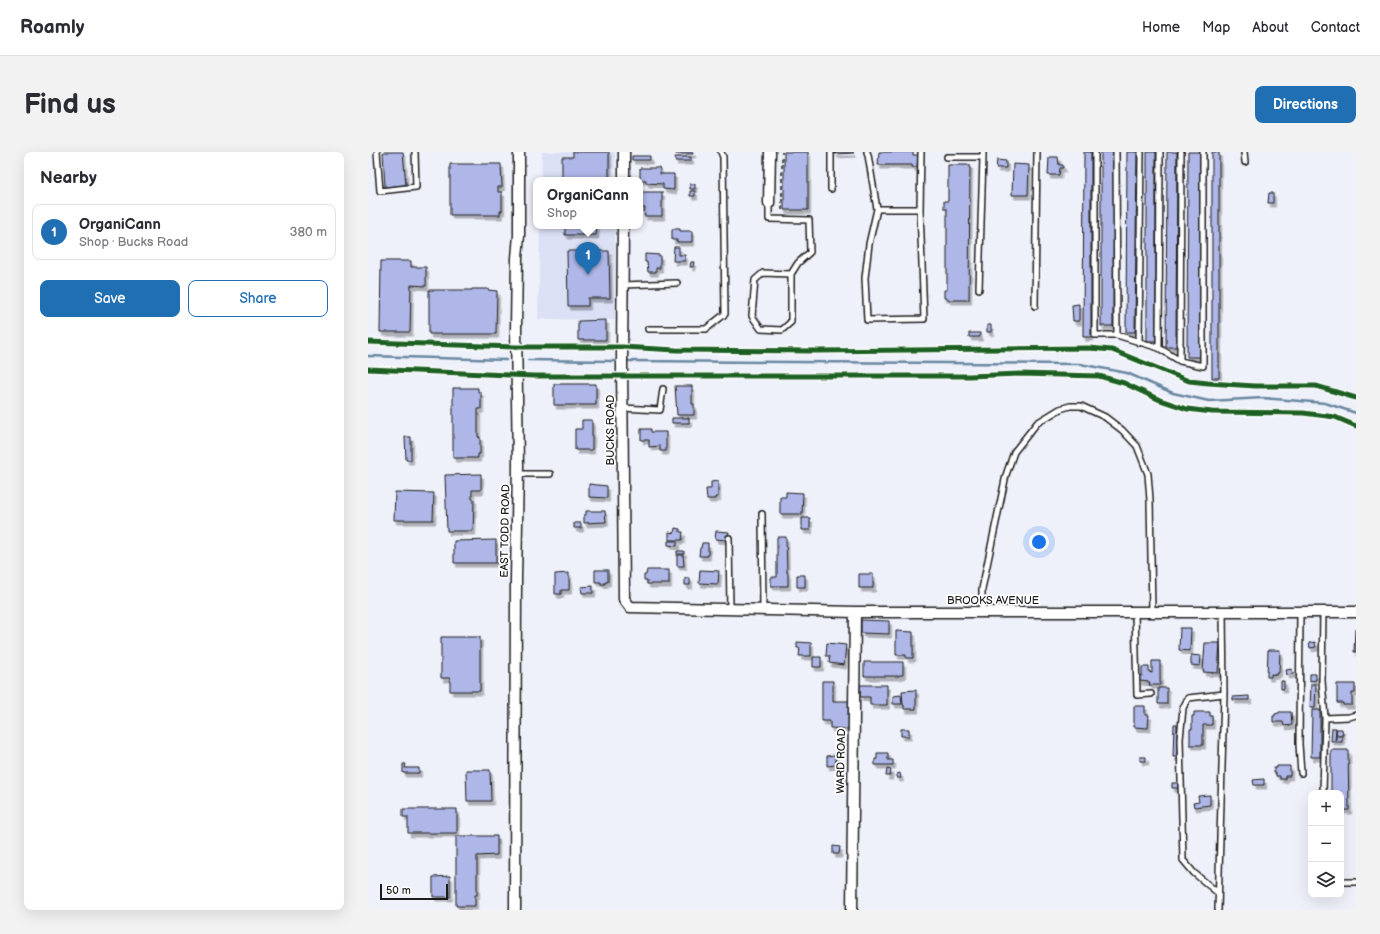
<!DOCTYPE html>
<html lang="en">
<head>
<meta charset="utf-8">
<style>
  body { margin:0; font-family:"Balsamiq Sans",sans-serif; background:#f2f2f3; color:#2b2b33 }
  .controls { position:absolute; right:12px; bottom:12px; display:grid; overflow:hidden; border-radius:8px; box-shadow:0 4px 16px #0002 }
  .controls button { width:36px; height:36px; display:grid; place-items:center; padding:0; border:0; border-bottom:1px solid #e1e1e2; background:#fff; color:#2b2b33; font:20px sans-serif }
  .scale { position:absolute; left:12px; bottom:10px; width:68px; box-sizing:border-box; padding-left:4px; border:2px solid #1c1c1c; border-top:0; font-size:11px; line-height:14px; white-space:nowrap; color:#1c1c1c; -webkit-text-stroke:3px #fff; paint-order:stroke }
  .you { position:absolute; left:671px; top:390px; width:14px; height:14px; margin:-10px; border:3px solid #fff; border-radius:50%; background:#1a73e8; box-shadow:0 0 0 6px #1a73e833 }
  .badge { display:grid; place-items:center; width:26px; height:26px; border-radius:50%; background:#1f6fb2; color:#fff; font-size:13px; font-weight:700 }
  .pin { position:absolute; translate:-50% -33px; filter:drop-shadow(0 1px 2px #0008) }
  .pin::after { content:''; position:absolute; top:21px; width:14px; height:12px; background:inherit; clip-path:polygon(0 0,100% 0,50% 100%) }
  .popup { position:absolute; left:165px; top:25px; width:110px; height:52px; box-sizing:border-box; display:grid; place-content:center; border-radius:8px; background:#fff; filter:drop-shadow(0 1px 3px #0005); font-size:13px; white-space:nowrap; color:#7c7c81 }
  .popup b { font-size:15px; color:#2b2b33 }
  .popup::after { content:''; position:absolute; left:50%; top:100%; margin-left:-8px; border:8px solid transparent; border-top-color:#fff }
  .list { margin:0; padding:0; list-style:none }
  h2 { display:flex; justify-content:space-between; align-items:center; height:52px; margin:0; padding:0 16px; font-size:17px }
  h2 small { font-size:13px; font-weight:400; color:#7c7c81 }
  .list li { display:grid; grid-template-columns:26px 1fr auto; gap:12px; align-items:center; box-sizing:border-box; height:56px; margin:0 8px 8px; padding:0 8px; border:1px solid #e1e1e2; border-radius:8px }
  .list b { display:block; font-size:15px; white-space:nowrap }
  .list p { margin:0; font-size:13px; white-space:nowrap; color:#7c7c81 }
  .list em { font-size:13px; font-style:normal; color:#7c7c81 }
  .actions { display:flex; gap:8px; padding:12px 16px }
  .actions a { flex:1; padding:9px 0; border:1px solid #1f6fb2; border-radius:8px; text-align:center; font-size:14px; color:#1f6fb2 }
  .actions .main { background:#1f6fb2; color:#fff }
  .icon { flex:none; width:22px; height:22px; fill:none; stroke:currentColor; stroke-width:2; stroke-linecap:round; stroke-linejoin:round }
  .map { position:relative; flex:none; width:988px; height:758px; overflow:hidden; border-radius:8px }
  header { display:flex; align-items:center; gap:24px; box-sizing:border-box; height:56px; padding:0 20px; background:#fff; border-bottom:1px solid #e1e1e2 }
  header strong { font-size:19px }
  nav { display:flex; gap:22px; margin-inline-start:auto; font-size:14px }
  .intro { display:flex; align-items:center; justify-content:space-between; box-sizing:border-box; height:96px; padding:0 24px }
  h1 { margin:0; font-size:28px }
  .button { padding:10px 18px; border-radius:8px; background:#1f6fb2; color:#fff; font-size:14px; font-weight:700 }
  main { display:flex; gap:24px; padding:0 24px }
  aside { flex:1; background:#fff; border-radius:8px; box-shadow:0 4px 16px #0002 }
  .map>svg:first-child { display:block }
  .built { fill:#dce0f5 }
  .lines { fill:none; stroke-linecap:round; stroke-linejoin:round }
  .stream { stroke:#6887a0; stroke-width:2.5 }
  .building { fill:#afb7e8; stroke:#1c1c1c; filter:url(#shadow) }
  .lane-casing { stroke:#1c1c1c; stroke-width:8 }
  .street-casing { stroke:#1c1c1c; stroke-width:13 }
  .path { stroke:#1c1c1c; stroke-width:1.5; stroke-dasharray:4 3; stroke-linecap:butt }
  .lane { stroke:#fff; stroke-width:5 }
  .street { stroke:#fff; stroke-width:10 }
  .cycleway-casing { stroke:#fff; stroke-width:8 }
  .cycleway { stroke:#1b5e20; stroke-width:5 }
  .labels { text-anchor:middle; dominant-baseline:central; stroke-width:3.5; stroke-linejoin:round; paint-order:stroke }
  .street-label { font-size:11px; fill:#1c1c1c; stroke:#fff }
</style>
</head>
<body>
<header>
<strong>Roamly</strong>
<nav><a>Home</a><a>Map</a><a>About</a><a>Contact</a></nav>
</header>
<div class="intro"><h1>Find us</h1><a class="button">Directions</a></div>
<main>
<aside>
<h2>Nearby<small></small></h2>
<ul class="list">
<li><span class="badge">1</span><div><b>OrganiCann</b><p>Shop · Bucks Road</p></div><em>380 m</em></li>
</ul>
<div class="actions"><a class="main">Save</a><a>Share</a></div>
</aside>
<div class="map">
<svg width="988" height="758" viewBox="0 0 988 758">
  <defs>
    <filter id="shadow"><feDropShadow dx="2.5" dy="4" stdDeviation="0" flood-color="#0004"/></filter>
  </defs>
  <rect width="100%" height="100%" fill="#eff1fa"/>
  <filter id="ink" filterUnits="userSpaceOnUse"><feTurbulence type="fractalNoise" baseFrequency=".025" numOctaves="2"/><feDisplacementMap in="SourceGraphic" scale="8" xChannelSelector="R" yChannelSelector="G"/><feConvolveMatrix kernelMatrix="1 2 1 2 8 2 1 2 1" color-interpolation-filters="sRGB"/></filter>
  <g filter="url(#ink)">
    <!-- built -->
    <path class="built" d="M 174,0 L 247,0 L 247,28 L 173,28 Z
      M 172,74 L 247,74 L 247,168 L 170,167 Z"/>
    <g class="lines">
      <!-- stream -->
      <path class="stream" d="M 0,204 L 138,208
        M 160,208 L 246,209
        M 261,209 L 712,212 L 759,221 L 805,241 L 841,249 L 895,246 L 957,251 L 988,261"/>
    </g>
    <!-- building -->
    <path class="building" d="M 15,0 L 35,0 L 38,33 L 17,35 Z
      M 205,0 L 241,0 L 241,28 L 194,28 L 194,5 L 205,5 Z
      M 308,0 L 325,0 L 325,2 L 308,2 Z
      M 416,0 L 440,0 L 440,58 L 416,58 Z
      M 467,0 L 485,0 L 486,1 L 467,2 Z
      M 511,0 L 545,0 L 545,3 L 550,3 L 549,15 L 544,15 L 544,13 L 510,13 Z
      M 716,0 L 723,0 L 723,185 L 715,185 Z
      M 733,0 L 746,0 L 745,174 L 733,174 Z
      M 759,0 L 769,0 L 767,180 L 758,180 Z
      M 779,0 L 788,0 L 788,189 L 779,189 Z
      M 799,0 L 809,0 L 808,195 L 798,195 Z
      M 820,0 L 832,0 L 832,205 L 819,205 Z
      M 844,0 L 851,0 L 851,226 L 844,226 Z
      M 264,4 L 282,4 L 282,8 L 264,8 Z
      M 307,5 L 323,5 L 323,9 L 307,9 Z
      M 681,5 L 690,5 L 691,13 L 695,13 L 695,16 L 692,16 L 691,23 L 680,23 Z
      M 629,8 L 638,9 L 638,16 L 628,16 Z
      M 82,12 L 133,12 L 134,35 L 130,35 L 130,40 L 134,40 L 134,59 L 132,59 L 132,63 L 82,63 Z
      M 645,12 L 661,13 L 660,43 L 644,43 Z
      M 580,13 L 602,13 L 601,148 L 580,148 L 580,146 L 576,146 L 576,138 L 579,138 L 579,57 L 576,57 L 576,49 L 580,49 Z
      M 272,16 L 292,16 L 292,22 L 306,22 L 306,38 L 295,37 L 295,32 L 278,31 L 278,28 L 272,28 Z
      M 322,32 L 327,32 L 327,37 L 322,37 Z
      M 322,39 L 327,39 L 327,44 L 322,44 Z
      M 272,40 L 294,40 L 294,64 L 276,64 L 277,56 L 272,56 Z
      M 901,41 L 905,41 L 905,51 L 900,51 Z
      M 197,74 L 229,74 L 228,83 L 197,83 Z
      M 304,77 L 312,77 L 312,79 L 324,79 L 324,90 L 309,90 L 309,88 L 304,88 Z
      M 306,95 L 311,95 L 311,103 L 317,103 L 317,109 L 305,109 Z
      M 199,99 L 241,99 L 242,146 L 220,146 L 220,154 L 200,154 Z
      M 277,102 L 292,103 L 292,116 L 288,116 L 288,120 L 280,120 L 279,110 L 277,110 Z
      M 13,109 L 43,109 L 43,115 L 58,115 L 58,134 L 43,133 L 42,180 L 12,180 Z
      M 323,110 L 326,110 L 325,115 L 322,115 Z
      M 104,137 L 120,137 L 120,138 L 129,139 L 128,182 L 61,182 L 61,138 L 104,138 Z
      M 711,152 L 711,169 L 705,169 L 704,153 Z
      M 238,168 L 238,188 L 210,188 L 210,169 Z
      M 619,173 L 623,173 L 623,180 L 619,180 Z
      M 601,181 L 612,181 L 612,185 L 601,185 Z
      M 186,232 L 228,232 L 228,253 L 186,253 Z
      M 307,234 L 324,234 L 324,252 L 326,252 L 326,263 L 309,263 Z
      M 85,236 L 110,236 L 110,240 L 113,240 L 113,257 L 110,257 L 110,285 L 112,285 L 112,302 L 110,302 L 110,306 L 85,306 Z
      M 304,266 L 321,266 L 321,271 L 304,271 Z
      M 214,268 L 224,268 L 224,298 L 207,298 L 207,277 L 214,277 Z
      M 273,277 L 283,277 L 283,280 L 298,280 L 298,299 L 292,299 L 292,294 L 281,295 L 281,288 L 273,288 Z
      M 37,285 L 43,285 L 43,308 L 38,308 Z
      M 113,322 L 113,338 L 104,338 L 104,347 L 106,347 L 105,379 L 79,379 L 77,323 Z
      M 350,329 L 350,345 L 347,345 L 347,347 L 339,347 L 338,337 L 343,337 L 343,330 Z
      M 221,332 L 239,334 L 239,346 L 221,345 Z
      M 27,340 L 66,341 L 65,368 L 26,368 Z
      M 418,340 L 435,341 L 434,362 L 412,362 L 412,345 L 418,345 Z
      M 218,359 L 237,359 L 238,370 L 216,371 L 216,363 L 218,363 Z
      M 434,366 L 442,366 L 442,378 L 434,378 Z
      M 206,371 L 213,371 L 213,376 L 206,376 Z
      M 307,376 L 312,377 L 312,380 L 315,380 L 314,388 L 301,388 L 301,380 L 306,381 Z
      M 348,379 L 361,380 L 360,385 L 358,385 L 358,388 L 347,387 Z
      M 409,385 L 418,385 L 419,421 L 420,421 L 420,434 L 403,434 L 403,425 L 409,425 Z
      M 128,388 L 128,411 L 86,411 L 86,389 Z
      M 300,389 L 309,389 L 309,394 L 300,393 Z
      M 334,391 L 340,391 L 340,404 L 331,404 L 332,396 L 333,396 Z
      M 309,399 L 316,399 L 316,402 L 309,402 Z
      M 309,403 L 315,403 L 316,414 L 309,414 Z
      M 227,418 L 240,418 L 240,430 L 237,430 L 237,432 L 233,432 L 233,430 L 227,430 Z
      M 279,418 L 301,418 L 301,432 L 279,432 L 279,428 L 276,428 L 276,423 L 278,423 Z
      M 332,418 L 351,419 L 350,432 L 331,431 Z
      M 201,421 L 201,438 L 193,438 L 193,442 L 187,442 L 187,422 Z
      M 491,422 L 505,422 L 505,436 L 491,436 Z
      M 429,423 L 437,423 L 437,435 L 429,435 Z
      M 317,426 L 322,426 L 322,433 L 317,433 Z
      M 225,434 L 225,441 L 214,441 L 213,435 Z
      M 493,468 L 521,469 L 521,482 L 493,481 Z
      M 812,476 L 823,476 L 822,499 L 811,498 Z
      M 987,478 L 988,478 L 988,500 L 986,500 Z
      M 528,479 L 545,480 L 545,506 L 538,506 L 538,503 L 528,503 Z
      M 73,485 L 112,485 L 112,539 L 82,539 L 82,526 L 73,526 Z
      M 429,490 L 443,491 L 443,504 L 431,504 L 432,496 L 429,496 Z
      M 947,490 L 948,495 L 942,496 L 941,491 Z
      M 459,491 L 478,493 L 476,513 L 461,511 L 462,504 L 458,504 Z
      M 837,491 L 852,491 L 850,521 L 835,520 Z
      M 900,498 L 912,498 L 911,521 L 909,521 L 909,523 L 903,522 L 903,525 L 899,525 Z
      M 823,503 L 833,504 L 832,514 L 823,513 Z
      M 445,505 L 453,505 L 453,515 L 445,515 Z
      M 784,509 L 792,509 L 792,533 L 781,533 L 782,530 L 771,529 L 771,523 L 774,524 L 774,515 L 781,515 L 781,520 L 784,521 Z
      M 496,510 L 535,510 L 535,523 L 531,523 L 531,524 L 496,524 Z
      M 924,517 L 925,522 L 919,523 L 918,518 Z
      M 942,522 L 948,522 L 948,528 L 942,529 Z
      M 454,529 L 465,529 L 465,549 L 481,549 L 481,577 L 462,576 L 462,569 L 454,569 Z
      M 913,529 L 916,529 L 916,537 L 913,537 Z
      M 943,532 L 948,532 L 947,556 L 942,556 Z
      M 969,532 L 987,532 L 987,541 L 984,541 L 984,553 L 975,553 L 975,551 L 969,551 Z
      M 492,533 L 519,533 L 519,553 L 502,553 L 502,545 L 492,545 Z
      M 790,536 L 799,536 L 799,552 L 790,552 Z
      M 548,538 L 548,557 L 536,557 L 536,553 L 535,553 L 534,539 Z
      M 533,543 L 534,552 L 525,552 L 525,544 Z
      M 881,544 L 881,548 L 865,548 L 865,545 Z
      M 766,554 L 777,554 L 777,563 L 781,563 L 780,576 L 766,575 Z
      M 944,558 L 952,558 L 952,605 L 943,605 Z
      M 826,560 L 842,560 L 842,564 L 844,564 L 844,573 L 835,573 L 835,593 L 822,593 L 822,577 L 824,577 L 824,564 L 826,564 Z
      M 911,560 L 923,560 L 924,573 L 916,574 L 915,570 L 905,570 L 905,564 L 907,564 L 907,562 L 911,561 Z
      M 806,572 L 809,572 L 809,605 L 805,605 Z
      M 964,576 L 968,576 L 967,589 L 963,589 Z
      M 533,577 L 541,577 L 541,584 L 533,584 Z
      M 968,577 L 974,577 L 975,583 L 969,583 Z
      M 968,584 L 974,584 L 974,590 L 968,590 Z
      M 963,598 L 980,598 L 981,658 L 973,658 L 973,641 L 963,641 Z
      M 509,601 L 520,601 L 520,608 L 525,608 L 525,613 L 507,613 L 507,607 L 509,607 Z
      M 467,603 L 468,613 L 459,614 L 459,604 Z
      M 772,605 L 778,605 L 778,609 L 772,609 Z
      M 35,612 L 38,612 L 37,616 L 51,616 L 51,621 L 35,621 Z
      M 909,614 L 922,614 L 922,624 L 917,624 L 917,627 L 912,627 L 912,624 L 908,624 L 908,621 L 906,621 L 906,616 L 909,616 Z
      M 519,617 L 523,618 L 522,624 L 518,624 Z
      M 98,618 L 122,618 L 123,649 L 99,649 Z
      M 532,621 L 533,626 L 529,626 L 529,622 Z
      M 896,627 L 896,633 L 886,633 L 885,628 Z
      M 804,631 L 811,631 L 811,636 L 804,636 Z
      M 842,643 L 842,653 L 826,655 L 825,651 L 831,650 L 830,644 Z
      M 35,657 L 89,657 L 89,681 L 40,681 L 40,665 L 35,665 Z
      M 88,684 L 129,684 L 129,703 L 109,704 L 109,743 L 107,743 L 107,754 L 88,754 Z
      M 465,694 L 472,695 L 471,702 L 465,702 Z
      M 82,724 L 82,745 L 65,745 L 65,725 Z"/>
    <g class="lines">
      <!-- lane casing -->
      <g class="lane-casing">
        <path id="lane" d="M 9,0 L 12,39 L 48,35 L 47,0
          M 499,0 L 500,3 L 509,57
          M 727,0 L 727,183 L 749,183 L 791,196 L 812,209 L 835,214 L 835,0
          M 748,0 L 749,183
          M 876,0 L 877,10
          M 579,5 L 615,5 L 615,0
          M 463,37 L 463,0
          M 401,51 L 401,67 L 441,68 L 442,100 L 430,111 L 423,122 L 423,170 L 414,178 L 393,177 L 384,164 L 387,128 L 395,121 L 423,122
          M 552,57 L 509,57 L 501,92 L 497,126 L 499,168 L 556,167 L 552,57 L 553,0
          M 255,133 L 309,131
          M 611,137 L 615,5
          M 667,154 L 669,0
          M 280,177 L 338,177 L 357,162 L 355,5 L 353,0
          M 771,191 L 773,0
          M 791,196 L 792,0
          M 812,209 L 813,0
          M 254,256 L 292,258 L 295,237
          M 150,322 L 182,322
          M 394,362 L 395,458
          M 361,386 L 362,458
          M 614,460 L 614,437 L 638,323 L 646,300 L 669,271 L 692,257 L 702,254 L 713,254 L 737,265 L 754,278 L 769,294 L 780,322 L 782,348 L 784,460
          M 767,460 L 769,543 L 783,542
          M 932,460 L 931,592 L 933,621
          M 955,460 L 954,529 L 957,566 L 955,641
          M 957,566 L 981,565 L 988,563
          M 973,730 L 988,730
          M 850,741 L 826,721 L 815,708 L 812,587 L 815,556 L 820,546 L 856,542
          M 850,758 L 856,542 L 855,460"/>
      </g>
      <!-- street casing -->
      <g class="street-casing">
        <path id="street" d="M 256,28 L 256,0
          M 401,51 L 402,0
          M 255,74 L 254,211 L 256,447 L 262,455 L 487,460 L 988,460
          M 147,758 L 148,428 L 150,314 L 148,177 L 149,106 L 151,83 L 151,0
          M 484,758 L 487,460"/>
      </g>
      <!-- path -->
      <path class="path" d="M 414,58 L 414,0"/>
      <!-- lane -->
      <use href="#lane" class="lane"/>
      <!-- street -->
      <use href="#street" class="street"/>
      <!-- cycleway casing -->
      <g class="cycleway-casing">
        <path id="cycleway" d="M 0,190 L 148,195 L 254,195 L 308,198 L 449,199 L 721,196 L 744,198 L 821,229 L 840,231 L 887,234 L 948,234 L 988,246
          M 0,217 L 166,224 L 601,224 L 652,222 L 731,224 L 756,231 L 792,248 L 819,257 L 844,260 L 935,261 L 967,265 L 988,274"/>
      </g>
      <!-- cycleway -->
      <use href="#cycleway" class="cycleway"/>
    </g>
  </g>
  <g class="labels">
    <!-- street labels -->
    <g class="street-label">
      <text transform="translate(242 278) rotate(-90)">BUCKS ROAD</text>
      <text transform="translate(137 379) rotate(-89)">EAST TODD ROAD</text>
      <text x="625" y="448">BROOKS AVENUE</text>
      <text transform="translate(473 609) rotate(-89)">WARD ROAD</text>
    </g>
  </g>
</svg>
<div class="controls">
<button>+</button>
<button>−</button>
<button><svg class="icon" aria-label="layers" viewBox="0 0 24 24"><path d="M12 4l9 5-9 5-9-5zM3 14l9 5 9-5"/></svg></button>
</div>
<div class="scale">50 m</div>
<div class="you"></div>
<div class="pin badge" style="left:220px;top:123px">1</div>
<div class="popup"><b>OrganiCann</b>Shop</div>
</div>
</main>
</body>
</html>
